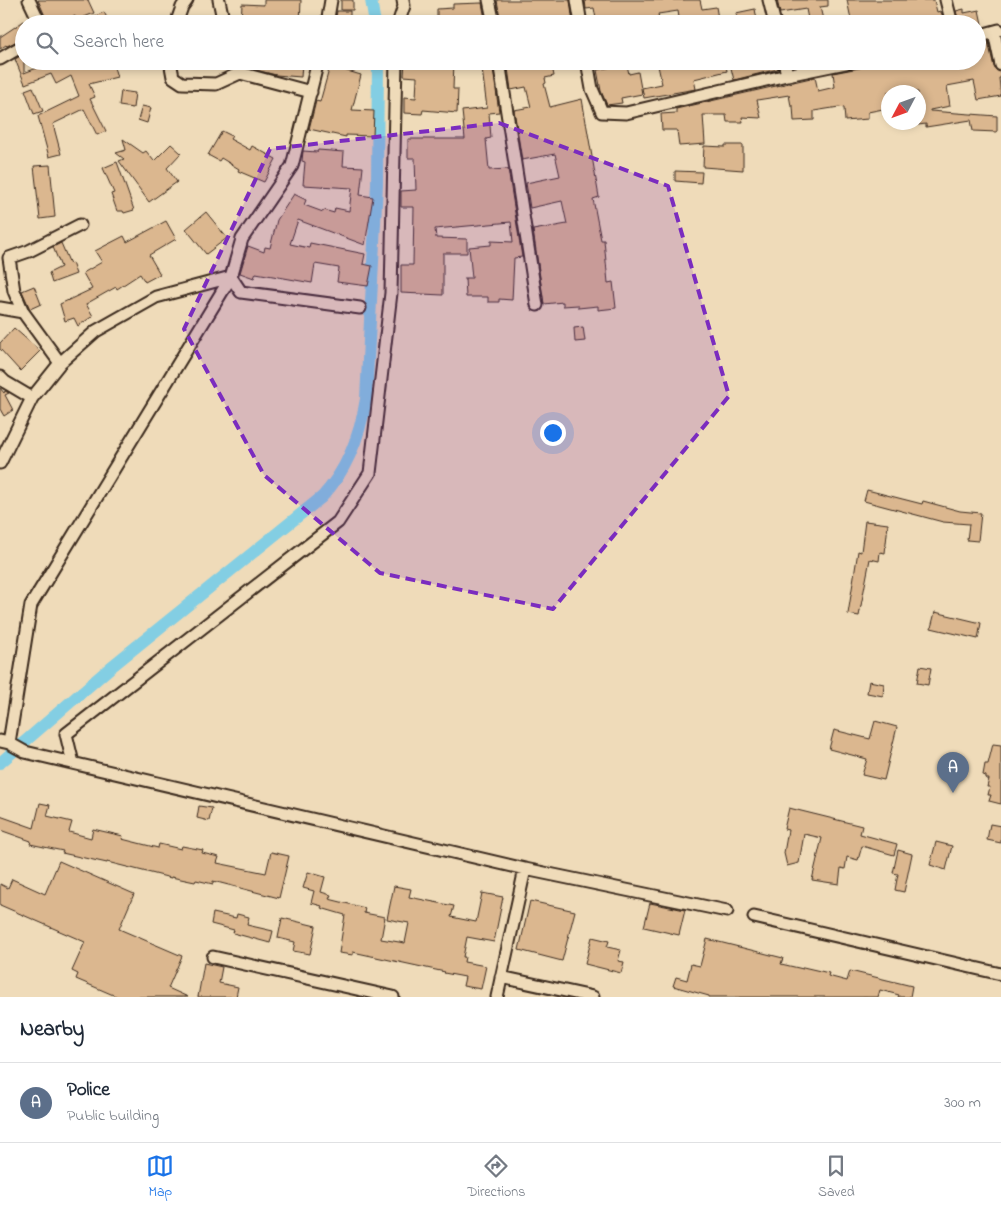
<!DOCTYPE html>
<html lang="en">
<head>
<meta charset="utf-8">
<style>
  body { margin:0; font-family:"Indie Flower",sans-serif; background:#f6f6f7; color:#1f2937 }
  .compass { position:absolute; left:881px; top:85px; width:45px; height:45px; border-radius:50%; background:#fff; box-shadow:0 2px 8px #0003; rotate:229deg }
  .you { position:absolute; left:552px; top:432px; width:18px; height:18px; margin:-12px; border:4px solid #fff; border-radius:50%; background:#1a73e8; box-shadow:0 0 0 8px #1a73e833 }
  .badge { display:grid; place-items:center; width:32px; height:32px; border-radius:50%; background:#1a73e8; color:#fff; font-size:16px; font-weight:700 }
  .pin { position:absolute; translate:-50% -41px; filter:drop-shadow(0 1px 2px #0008) }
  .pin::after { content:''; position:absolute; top:26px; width:18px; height:15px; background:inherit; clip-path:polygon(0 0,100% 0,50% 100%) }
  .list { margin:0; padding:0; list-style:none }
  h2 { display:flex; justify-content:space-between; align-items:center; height:65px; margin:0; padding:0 20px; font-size:21px }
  h2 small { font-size:16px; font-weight:400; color:#747a83 }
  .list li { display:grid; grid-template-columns:32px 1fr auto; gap:15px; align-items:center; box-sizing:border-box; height:80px; padding:0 20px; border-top:1px solid #e0e1e3 }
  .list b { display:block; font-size:19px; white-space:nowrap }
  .list p { margin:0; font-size:16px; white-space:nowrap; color:#747a83 }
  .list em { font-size:16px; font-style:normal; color:#747a83 }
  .icon { flex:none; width:28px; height:28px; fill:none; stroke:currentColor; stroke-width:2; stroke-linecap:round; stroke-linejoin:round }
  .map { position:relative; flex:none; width:1001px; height:997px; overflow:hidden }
  .search { position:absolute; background:#fff; box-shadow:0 2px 8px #0003; left:15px; right:15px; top:15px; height:55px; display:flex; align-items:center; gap:12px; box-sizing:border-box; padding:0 18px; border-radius:28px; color:#747a83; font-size:19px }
  .sheet { height:145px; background:#fff }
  nav { display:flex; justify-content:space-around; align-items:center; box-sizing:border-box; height:70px; border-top:1px solid #e0e1e3; background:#fff; font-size:14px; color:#747a83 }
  nav a { display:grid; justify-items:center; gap:2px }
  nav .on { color:#1a73e8 }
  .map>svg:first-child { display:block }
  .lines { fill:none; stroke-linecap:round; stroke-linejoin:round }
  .canal { stroke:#83cee3; stroke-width:12 }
  .building { fill:#dbb78f; stroke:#3b2a1e }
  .street-casing { stroke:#3b2a1e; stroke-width:15 }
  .street { stroke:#efdbb9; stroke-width:11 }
  .marked { fill:#7b2cbf; fill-opacity:0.2; stroke:#7b2cbf; stroke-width:4; stroke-dasharray:10 6; stroke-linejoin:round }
</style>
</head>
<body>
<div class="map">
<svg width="1001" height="997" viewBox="0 0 1001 997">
  <rect width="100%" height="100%" fill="#efdbb9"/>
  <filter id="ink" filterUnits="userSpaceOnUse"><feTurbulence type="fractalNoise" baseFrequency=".02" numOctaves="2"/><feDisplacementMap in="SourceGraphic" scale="10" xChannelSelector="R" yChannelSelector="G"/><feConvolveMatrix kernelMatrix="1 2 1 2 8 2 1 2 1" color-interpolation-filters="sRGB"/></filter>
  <g filter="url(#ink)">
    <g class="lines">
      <!-- canal -->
      <path class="canal" d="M 371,0 L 375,24
        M 0,763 L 111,667 L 322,497 C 348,469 360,436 366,399 L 377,184 L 378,61"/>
    </g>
    <!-- building -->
    <path class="building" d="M 38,0 L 88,0 L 94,13 L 77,20 L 75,16 L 57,24 L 46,24 L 45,16 Z
      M 264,0 L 301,0 L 300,24 L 241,22 L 242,4 L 264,5 Z
      M 341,0 L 353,0 L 353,10 L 341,10 Z
      M 497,0 L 570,0 L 573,24 L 501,24 Z
      M 585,0 L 700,0 L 702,9 L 716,7 L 719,24 L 680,24 L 678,11 L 658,14 L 659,17 L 654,19 L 655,24 L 597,24 L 594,8 L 586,9 Z
      M 777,0 L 828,0 L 828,6 L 820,7 L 824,24 L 809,24 L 806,9 L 780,13 Z
      M 847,0 L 934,0 L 937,12 L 940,11 L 942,14 L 944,24 L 889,24 L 887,18 L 852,24 Z
      M 482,3 L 486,24 L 437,24 L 437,9 L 453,8 L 453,4 Z
      M 755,9 L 757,20 L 739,24 L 736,13 Z
      M 964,9 L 964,13 L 979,10 L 982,24 L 959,24 L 956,11 Z
      M 337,11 L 350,11 L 350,23 L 335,23 Z
      M 104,12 L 110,24 L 97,24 L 93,17 Z
      M 24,21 L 24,38 L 7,46 L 6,45 L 0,49 L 0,37 Z
      M 988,41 L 994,67 L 996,70 L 1001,72 L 1001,78 L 999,78 L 1001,96 L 978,100 L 974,81 L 947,86 L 950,106 L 930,110 L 930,111 L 997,116 L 997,132 L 973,131 L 971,120 L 926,127 L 926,124 L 918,125 L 918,92 L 888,92 L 888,108 L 868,112 L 868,119 L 845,121 L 844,108 L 839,107 L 814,111 L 814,120 L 794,121 L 793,106 L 791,106 L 789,95 L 757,100 L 761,118 L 742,117 L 743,122 L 727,122 L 726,115 L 703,115 L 705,144 L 679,146 L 677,130 L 662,130 L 661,114 L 676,113 L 676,109 L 815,77 L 818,91 L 835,87 L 833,73 L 864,67 L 864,65 L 888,61 L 916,61 L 916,63 L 921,62 L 922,66 L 932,64 L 932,66 L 954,61 L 977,61 L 977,43 Z
      M 24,54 L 24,73 L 55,61 L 57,65 L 56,61 L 112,61 L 117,77 L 89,84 L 95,97 L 90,99 L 106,131 L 97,135 L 84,109 L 53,124 L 61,154 L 49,157 L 38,116 L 79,96 L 71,76 L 56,84 L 51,74 L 25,84 L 15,59 Z
      M 243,61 L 302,63 L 301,77 L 276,75 L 256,70 L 245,67 Z
      M 405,61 L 434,63 L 434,61 L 454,61 L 453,89 L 458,89 L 457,113 L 423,110 L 422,114 L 404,113 L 404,97 L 416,98 L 417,77 L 404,76 Z
      M 481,61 L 492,61 L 499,112 L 489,113 L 491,138 L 486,139 L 489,170 L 508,169 L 522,257 L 514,258 L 512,300 L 499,299 L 499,302 L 488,302 L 488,297 L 466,297 L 465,278 L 472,278 L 469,247 L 491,245 L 491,241 L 513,242 L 511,222 L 435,229 L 436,238 L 467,239 L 467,253 L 443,253 L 443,295 L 401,293 L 401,265 L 413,265 L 414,207 L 401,207 L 401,191 L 416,190 L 415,158 L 408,158 L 408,139 L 465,139 L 462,111 L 487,108 Z
      M 507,61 L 551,61 L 554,76 L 545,78 L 546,83 L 544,84 L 550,107 L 582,99 L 599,197 L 593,199 L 601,240 L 604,240 L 608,283 L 613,282 L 616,308 L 598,310 L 598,306 L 578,308 L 578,305 L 563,306 L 563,302 L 544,304 L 533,230 L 567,224 L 562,201 L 530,208 L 526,183 L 560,176 L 555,154 L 522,160 L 514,110 L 531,107 L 526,87 L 511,90 Z
      M 616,61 L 626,61 L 629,74 L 638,72 L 642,94 L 621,98 L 622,103 L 607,105 L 601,91 L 597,70 L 617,66 Z
      M 657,61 L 725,61 L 727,71 L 694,79 L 696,89 L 644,98 L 642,88 L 662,84 Z
      M 745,61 L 746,66 L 760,63 L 761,66 L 766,66 L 767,68 L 777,66 L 778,69 L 734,80 L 730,64 Z
      M 330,66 L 361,75 L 352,110 L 374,111 L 373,136 L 346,135 L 346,137 L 309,129 L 316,101 L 320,102 Z
      M 33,87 L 43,111 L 34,114 L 25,90 Z
      M 121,91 L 135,93 L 133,108 L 119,106 Z
      M 142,106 L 151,108 L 147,123 L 138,120 Z
      M 222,131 L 232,136 L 230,139 L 250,150 L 252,146 L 276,159 L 264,182 L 238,171 L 239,169 L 221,158 L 219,161 L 208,155 Z
      M 123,139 L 143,153 L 146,151 L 154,161 L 171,144 L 181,153 L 167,168 L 177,182 L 149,202 L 119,161 L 124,159 L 116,153 L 126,150 Z
      M 725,145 L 743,145 L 743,170 L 703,167 L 704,146 L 725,147 Z
      M 318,150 L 344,152 L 343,166 L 363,167 L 360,195 L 373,197 L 365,245 L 298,220 L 290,244 L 309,248 L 310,243 L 365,254 L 363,264 L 372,266 L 368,286 L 337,282 L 339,268 L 315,264 L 312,283 L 256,273 L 254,278 L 240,273 L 248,246 L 264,252 L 265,247 L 270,248 L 277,220 L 294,194 L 306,200 L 304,205 L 323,212 L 324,210 L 334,213 L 335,208 L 349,211 L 352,188 L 303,185 L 305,162 L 302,161 L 303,151 L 317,152 Z
      M 117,162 L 134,210 L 124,213 L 123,211 L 117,211 L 111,194 L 114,193 L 103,168 Z
      M 50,165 L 55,217 L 40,219 L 34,166 Z
      M 675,171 L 702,172 L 701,183 L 675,181 Z
      M 206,212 L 227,238 L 206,254 L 186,229 Z
      M 166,221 L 176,239 L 149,255 L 160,274 L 145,282 L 140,274 L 117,289 L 116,287 L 86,304 L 93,316 L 78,326 L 74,318 L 65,321 L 60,304 L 92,289 L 83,273 L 102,262 L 95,251 L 124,236 L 127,242 Z
      M 61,243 L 70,264 L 72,263 L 76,274 L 52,283 L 49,273 L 61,267 L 53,247 Z
      M 34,286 L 41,304 L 30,309 L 22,291 Z
      M 583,327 L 585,341 L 575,342 L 574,328 Z
      M 14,328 L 40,351 L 20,371 L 0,349 L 0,343 Z
      M 0,388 L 4,393 L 5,391 L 9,393 L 5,395 L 13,410 L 4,416 L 0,409 Z
      M 867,490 L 922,504 L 923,501 L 960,511 L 981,513 L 978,541 L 967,540 L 969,524 L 943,522 L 864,501 Z
      M 865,521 L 888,524 L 885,553 L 880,552 L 879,561 L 870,559 L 859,616 L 848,614 L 858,551 L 861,552 Z
      M 935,612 L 981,623 L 978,639 L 931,628 Z
      M 920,666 L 931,668 L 928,685 L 917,683 Z
      M 869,681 L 884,684 L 883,696 L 867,693 Z
      M 875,721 L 897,727 L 884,780 L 862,775 L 867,759 L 829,749 L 834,730 L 870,739 Z
      M 993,744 L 1001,745 L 1001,804 L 989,801 L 991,795 L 988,795 L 990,787 L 987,787 L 989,779 L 986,779 L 986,776 L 983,775 L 985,764 L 988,764 Z
      M 40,803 L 50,805 L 47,816 L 72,822 L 69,832 L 91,838 L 93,829 L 123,836 L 122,839 L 158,848 L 159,844 L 181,849 L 182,846 L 203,850 L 202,853 L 219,857 L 217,863 L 266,873 L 271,852 L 289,856 L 279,898 L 213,881 L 213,884 L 196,880 L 195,882 L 171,877 L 171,878 L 107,862 L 107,863 L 62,853 L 63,851 L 30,844 L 31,841 L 0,830 L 0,816 L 34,828 Z
      M 199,806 L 212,808 L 209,821 L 197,818 Z
      M 789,808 L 862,826 L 860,834 L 897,844 L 894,855 L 862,846 L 858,860 L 847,857 L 845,869 L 841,868 L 839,884 L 812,880 L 822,838 L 804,834 L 799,863 L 787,866 L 784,853 L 788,830 L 784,829 Z
      M 990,824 L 1001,826 L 1001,843 L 987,840 Z
      M 936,842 L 952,846 L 946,870 L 930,865 Z
      M 898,850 L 912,854 L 904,892 L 895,890 L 898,874 L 893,873 Z
      M 59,861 L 134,894 L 119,929 L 182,956 L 168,988 L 188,997 L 118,997 L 76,979 L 78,974 L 72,971 L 85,942 L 0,905 L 0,884 L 8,888 L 12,879 L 45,894 Z
      M 308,872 L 325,877 L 321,892 L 331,895 L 329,899 L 365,908 L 364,913 L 385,917 L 381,939 L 405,943 L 409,923 L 387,919 L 394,886 L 411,889 L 409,897 L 454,906 L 451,917 L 476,922 L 482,893 L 503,897 L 494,942 L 467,937 L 463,957 L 465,957 L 464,962 L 486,966 L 481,989 L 463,986 L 465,977 L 444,973 L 445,972 L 353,952 L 353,955 L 339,953 L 345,915 L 321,908 L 322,906 L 311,903 L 314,891 L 303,888 Z
      M 530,901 L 575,911 L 562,961 L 519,950 Z
      M 650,903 L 685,910 L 679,935 L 644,927 Z
      M 213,913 L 236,918 L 237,914 L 249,917 L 247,925 L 273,931 L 270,943 L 233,933 L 234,930 L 211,924 Z
      M 282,918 L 316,926 L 310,954 L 293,951 L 295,942 L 278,938 Z
      M 592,937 L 609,941 L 607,947 L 621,950 L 618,961 L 624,962 L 621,973 L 585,964 Z
      M 707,939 L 783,958 L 781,964 L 803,969 L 803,967 L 829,973 L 828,976 L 847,981 L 850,971 L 912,986 L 910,997 L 898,997 L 899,995 L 880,990 L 878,997 L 709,997 L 709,996 L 673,986 L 676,977 L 687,980 L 691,964 L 700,966 Z
      M 204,963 L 222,967 L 219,983 L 238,987 L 236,997 L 198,997 Z"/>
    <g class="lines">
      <!-- street casing -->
      <g class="street-casing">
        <path id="street" d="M 29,0 L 38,19 L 38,24
          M 219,0 L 224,24
          M 489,0 L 494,24
          M 577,0 L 581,24
          M 769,0 L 775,24
          M 946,0 L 952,24
          M 176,24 L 182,7 L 187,0
          M 327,24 L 331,0
          M 398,24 L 404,6 L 403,0
          M 994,32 L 1001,65
          M 977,36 L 999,30
          M 0,59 L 24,45
          M 170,61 L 173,77 L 182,83 L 216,84 L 240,73 L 311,92
          M 235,61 L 240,73
          M 499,61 L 537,305
          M 587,61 L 592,89 L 602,112 L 626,113 L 787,75 L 855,61
          M 784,61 L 787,75
          M 0,308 L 23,312
          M 60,363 L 23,312 L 14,291 L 9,258 L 29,251 L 80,225
          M 0,377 L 5,382 L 32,398
          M 0,463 L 32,398 L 60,363 L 96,331 L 156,297 L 231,277 L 241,292 L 360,308
          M 0,741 L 9,743 L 25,752 L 525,869 L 727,911
          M 9,743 L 31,605 L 231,277 L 242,239 L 292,166 L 318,61
          M 73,763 L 66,734 L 338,522 L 370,473 L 391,293 L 396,61
          M 754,917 L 1001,974
          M 213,957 L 393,997
          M 501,977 L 593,997
          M 497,997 L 525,869"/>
      </g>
      <!-- street -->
      <use href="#street" class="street"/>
    </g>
  </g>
  <!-- marked area -->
  <path class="marked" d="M 499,123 L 668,186 L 729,396 L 553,609 L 380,573 L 264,475 L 184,329 L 270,149 Z"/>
</svg>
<svg class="compass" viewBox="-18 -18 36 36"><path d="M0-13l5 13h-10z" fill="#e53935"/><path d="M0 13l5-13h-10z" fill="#747a83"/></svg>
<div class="you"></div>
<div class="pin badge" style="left:953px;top:793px;background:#5c6f8a">A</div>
<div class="search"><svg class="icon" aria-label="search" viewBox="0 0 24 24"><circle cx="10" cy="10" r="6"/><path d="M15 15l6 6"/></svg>Search here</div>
</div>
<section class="sheet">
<h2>Nearby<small></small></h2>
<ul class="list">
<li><span class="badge" style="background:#5c6f8a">A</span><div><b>Police</b><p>Public building</p></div><em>300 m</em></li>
</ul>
</section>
<nav>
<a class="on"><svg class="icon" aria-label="map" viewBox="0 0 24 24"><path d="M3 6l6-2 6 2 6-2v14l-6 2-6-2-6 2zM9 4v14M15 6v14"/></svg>Map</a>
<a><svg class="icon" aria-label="directions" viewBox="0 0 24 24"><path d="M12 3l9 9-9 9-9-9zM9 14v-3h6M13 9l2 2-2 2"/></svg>Directions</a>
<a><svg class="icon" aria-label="saved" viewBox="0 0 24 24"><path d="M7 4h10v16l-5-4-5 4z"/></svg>Saved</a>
</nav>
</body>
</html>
